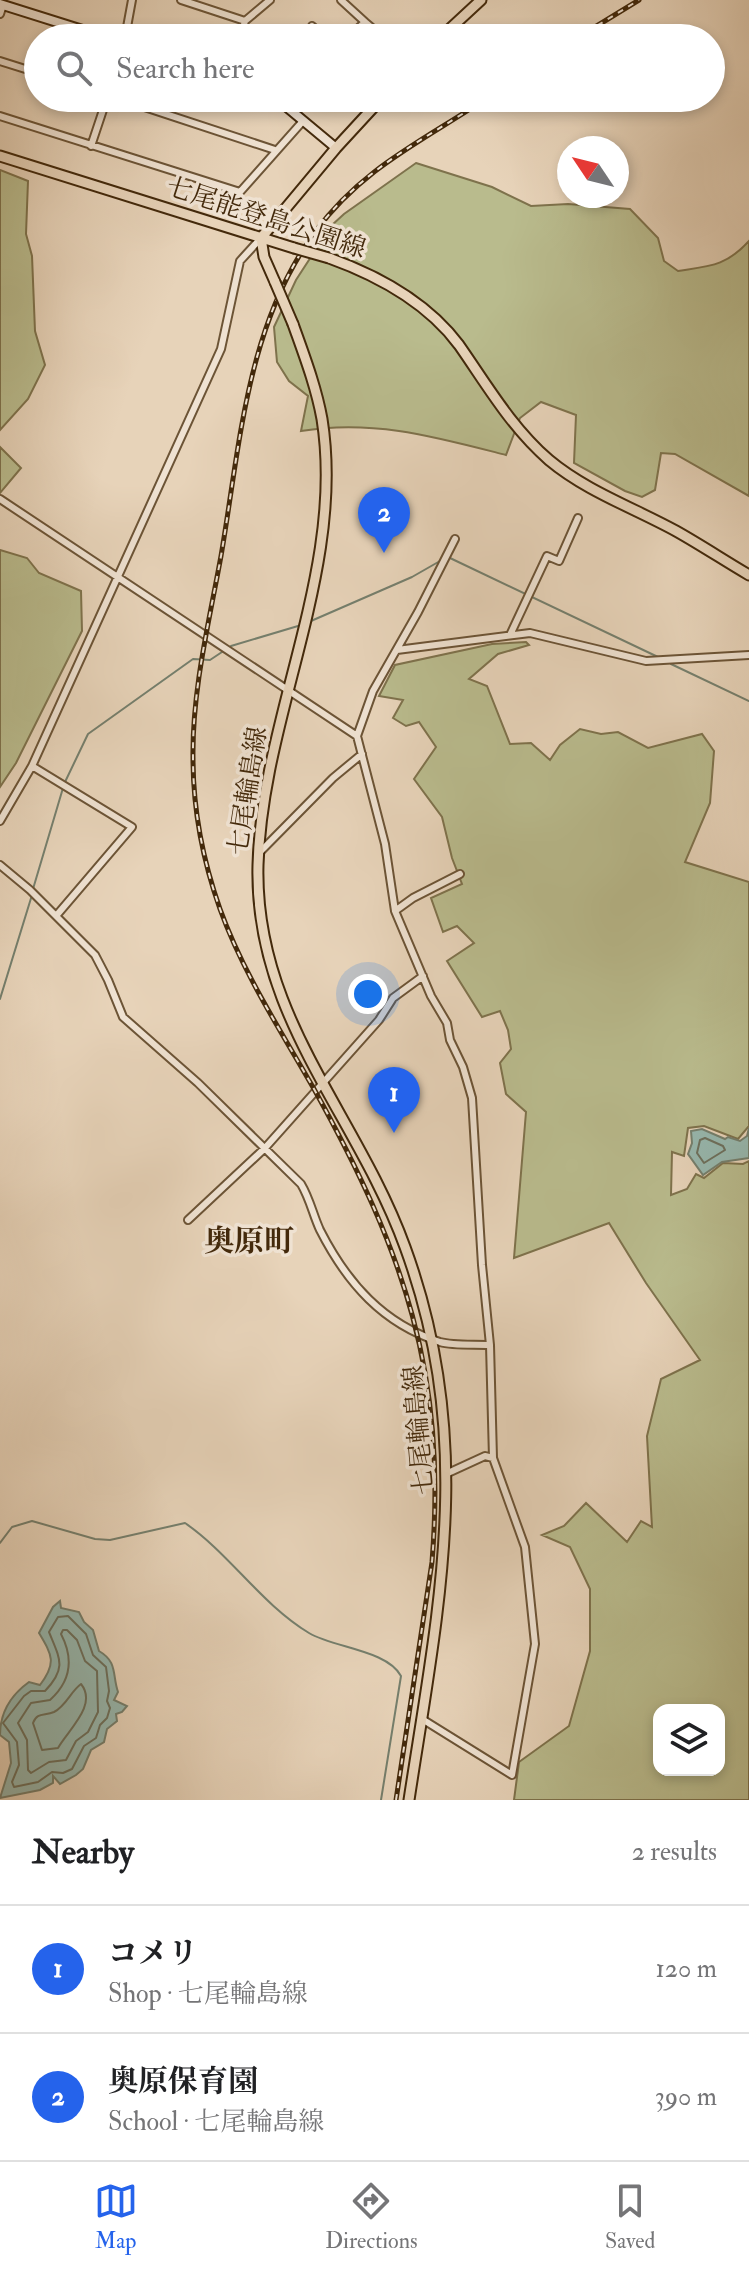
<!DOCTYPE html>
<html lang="en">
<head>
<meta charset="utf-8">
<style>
  body { margin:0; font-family:"IM FELL Double Pica","Noto Serif JP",serif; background:#f6f6f6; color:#202124 }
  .controls { position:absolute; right:24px; bottom:24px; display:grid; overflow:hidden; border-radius:16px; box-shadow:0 4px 12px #0003 }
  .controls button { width:72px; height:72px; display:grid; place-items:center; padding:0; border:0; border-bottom:2px solid #e0e0e0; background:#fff; color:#202124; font:40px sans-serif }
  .compass { position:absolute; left:557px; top:136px; width:72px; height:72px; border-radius:50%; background:#fff; box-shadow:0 4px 12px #0003; rotate:305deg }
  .you { position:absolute; left:368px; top:994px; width:28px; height:28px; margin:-20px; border:6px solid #fff; border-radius:50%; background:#1a73e8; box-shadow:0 0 0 12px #1a73e833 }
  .badge { display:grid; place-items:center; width:52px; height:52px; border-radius:50%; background:#2563eb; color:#fff; font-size:26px; font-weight:700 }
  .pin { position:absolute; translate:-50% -66px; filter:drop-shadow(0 2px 4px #0008) }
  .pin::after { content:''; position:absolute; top:42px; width:28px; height:24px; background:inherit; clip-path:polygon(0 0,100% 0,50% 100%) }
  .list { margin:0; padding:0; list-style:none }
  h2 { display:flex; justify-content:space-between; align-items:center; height:104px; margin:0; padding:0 32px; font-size:34px }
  h2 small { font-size:26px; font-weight:400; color:#757577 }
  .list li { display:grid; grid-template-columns:52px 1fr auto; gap:24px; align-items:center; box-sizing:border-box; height:128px; padding:0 32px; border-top:2px solid #e0e0e0 }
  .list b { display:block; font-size:30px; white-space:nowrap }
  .list p { margin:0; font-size:26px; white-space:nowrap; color:#757577 }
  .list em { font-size:26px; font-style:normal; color:#757577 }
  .icon { flex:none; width:44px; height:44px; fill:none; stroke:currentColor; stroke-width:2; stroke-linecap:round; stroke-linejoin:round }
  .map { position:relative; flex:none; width:749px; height:1800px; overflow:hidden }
  .search { position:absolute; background:#fff; box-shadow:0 4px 12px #0003; left:24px; right:24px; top:24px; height:88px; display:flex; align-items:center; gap:20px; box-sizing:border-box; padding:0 28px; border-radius:44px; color:#757577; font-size:30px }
  .sheet { height:360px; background:#fff }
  nav { display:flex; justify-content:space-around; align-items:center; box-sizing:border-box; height:112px; border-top:2px solid #e0e0e0; background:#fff; font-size:22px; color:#757577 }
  nav a { display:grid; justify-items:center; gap:4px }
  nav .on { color:#2563eb }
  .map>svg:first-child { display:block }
  .green { fill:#b9bb8d; stroke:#7e724c; stroke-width:2; fill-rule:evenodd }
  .water { fill:#97b8af; stroke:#757f6d; stroke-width:2 }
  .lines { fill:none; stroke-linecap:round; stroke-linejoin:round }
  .shore { stroke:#6d705d; stroke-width:2 }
  .stream { stroke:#757f6d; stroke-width:2 }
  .street-casing { stroke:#6c5436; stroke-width:10 }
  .secondary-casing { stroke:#43290b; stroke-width:12 }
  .primary-casing { stroke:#43290b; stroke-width:13 }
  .street { stroke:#efe2d2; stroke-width:6 }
  .secondary { stroke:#efe2d2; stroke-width:8 }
  .primary { stroke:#e7d3b9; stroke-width:9 }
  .rail-casing { stroke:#43290b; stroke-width:5 }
  .rail { stroke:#efe2d2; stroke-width:2; stroke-dasharray:6; stroke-linecap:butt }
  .primary-bridge-casing { stroke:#43290b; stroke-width:13; stroke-linecap:butt }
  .primary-bridge { stroke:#e7d3b9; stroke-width:9 }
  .labels { text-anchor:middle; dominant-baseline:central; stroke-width:7; stroke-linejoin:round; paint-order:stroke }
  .street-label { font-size:26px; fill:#43290b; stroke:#efe2d2 }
  .quarter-label { font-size:30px; font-weight:bold; fill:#43290b; stroke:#efe2d2 }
</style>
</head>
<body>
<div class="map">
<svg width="749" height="1800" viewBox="0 0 749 1800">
  <rect width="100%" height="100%" fill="#e7d3b9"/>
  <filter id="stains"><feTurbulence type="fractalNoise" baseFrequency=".0025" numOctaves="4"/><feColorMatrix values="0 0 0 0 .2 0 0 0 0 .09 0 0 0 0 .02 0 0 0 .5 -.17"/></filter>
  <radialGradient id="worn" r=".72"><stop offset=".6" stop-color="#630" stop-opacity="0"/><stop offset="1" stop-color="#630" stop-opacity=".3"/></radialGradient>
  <!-- green -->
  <path class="green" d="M 416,163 L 492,187 L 531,206 L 568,204 L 630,209 L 658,238 L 664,261 L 678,271 C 711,266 726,266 749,241 L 749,496 L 675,454 L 661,453 L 655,490 L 642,497 L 625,491 L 574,463 L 576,415 L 541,402 L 520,418 L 506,455 C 436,437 373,419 301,431 L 308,396 L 289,381 L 277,362 L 274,327 L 296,280 L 331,226 L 344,214 Z
    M 0,170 L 28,181 L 26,234 L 32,256 L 35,331 L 45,365 L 28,399 L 0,430 Z
    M 0,447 L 21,468 L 0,493 Z
    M 0,550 L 27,558 L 39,573 L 81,591 L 82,631 L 16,763 L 0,787 Z
    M 526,642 L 529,645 L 498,654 L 469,679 L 487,686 L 510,744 L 531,743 L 550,760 L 560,745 L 580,729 L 601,734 L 618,732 L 648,748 L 702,734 L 714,751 L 710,803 L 685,862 L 749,882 L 749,1126 L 738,1139 L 704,1126 L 688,1128 L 684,1156 L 672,1152 L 671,1195 L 687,1189 L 696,1174 L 704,1178 L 723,1163 L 743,1164 L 749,1161 L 749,1800 L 514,1800 L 519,1762 L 569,1726 L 590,1651 L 590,1589 L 570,1547 L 542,1535 L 564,1526 L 586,1503 L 627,1542 L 641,1521 L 652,1527 L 647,1436 L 661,1379 L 700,1360 L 646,1283 L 609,1223 L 514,1258 L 526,1112 L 506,1094 L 500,1063 L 511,1049 L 508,1030 L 500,1011 L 482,1017 L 447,961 L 474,943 L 457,926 L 443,932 L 431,898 L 462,884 L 452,858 L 442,817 L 414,779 L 436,747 L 419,722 L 406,726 L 393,718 L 403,700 L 379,696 L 395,665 L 492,644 ZM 659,1710 L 719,1710 L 719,1770 L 659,1770 Z"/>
  <!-- water -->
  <path class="water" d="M 749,1128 L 749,1158 L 722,1162 L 703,1175 L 688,1154 L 692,1143 L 691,1131 L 702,1129 L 725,1139 L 728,1137 L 740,1141 L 747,1136 Z
    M 60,1601 L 61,1608 L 79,1612 L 84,1622 L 93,1630 L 99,1651 C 118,1662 112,1675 118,1692 L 114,1700 L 127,1706 L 122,1712 L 116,1714 L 117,1721 L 107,1729 L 104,1742 L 91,1750 L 83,1769 L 76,1775 L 60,1784 L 53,1776 L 53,1783 L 40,1790 L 0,1798 L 11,1763 L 9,1742 L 0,1735 C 0,1712 11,1695 29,1682 L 40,1685 C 57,1663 52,1655 39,1633 L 53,1607 Z"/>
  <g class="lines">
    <!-- shore -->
    <path class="shore" d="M 705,1138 L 723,1146 L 725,1150 L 704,1163 L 697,1153 L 700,1140 Z
      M 68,1616 L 86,1634 L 93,1655 L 106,1667 L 109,1691 L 107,1701 L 110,1708 L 107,1718 L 100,1725 L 96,1738 L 84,1746 L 72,1769 L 63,1773 L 52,1772 L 38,1782 L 14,1787 L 12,1782 L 19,1765 L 17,1742 L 3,1723 L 24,1696 L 31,1691 L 45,1691 C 67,1668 60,1659 49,1632 L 58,1617 Z
      M 63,1630 L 67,1630 L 77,1640 L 85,1661 L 97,1671 L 98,1712 L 88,1732 L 76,1741 L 66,1760 L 49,1762 L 31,1773 L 28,1770 L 27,1740 L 18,1723 L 31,1703 L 50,1700 C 71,1681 74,1659 61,1634 Z
      M 81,1684 C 98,1705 68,1730 58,1748 L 42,1750 L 33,1723 C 37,1712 44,1716 54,1712 C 66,1706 71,1691 81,1684 Z"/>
    <!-- stream -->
    <path class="stream" d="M 450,558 L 658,657
      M 311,621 L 412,577 L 440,561
      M 671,664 L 749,701
      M 65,782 L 88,734 L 193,659 L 210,660 L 231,646 L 298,626
      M 33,889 L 63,788
      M 0,999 L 32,895
      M 0,1543 L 12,1527 L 32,1521 L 95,1539 L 110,1540 L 185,1523 C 230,1554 261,1604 309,1633 C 334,1648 387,1650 401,1676 L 381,1800"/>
    <!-- street casing -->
    <g class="street-casing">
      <path id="street" d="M 181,0 L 245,21
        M 341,0 L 365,22
        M 0,14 L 3,5
        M 312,26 L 326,38
        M 125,38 L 132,0
        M 240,38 L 245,21 L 270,0
        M 348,38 L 365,22 L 384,38
        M 0,61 L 38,73
        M 117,98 L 275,150
        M 345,98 L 352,104 L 358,98
        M 0,116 L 240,192 L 303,121
        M 91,146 L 107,98
        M 0,499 L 357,736
        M 510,635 L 547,556 L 559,561 L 578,518
        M 397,650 L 530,633 L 646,661 L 749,655
        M 32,766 L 132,827 L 56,916
        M 0,821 L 32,766 L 221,349 L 240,261 L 261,238
        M 259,853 L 333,778 L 362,754
        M 0,865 L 30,890 L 95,955 L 108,980 L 123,1017 L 198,1083 L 301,1184 C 310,1199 313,1215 320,1230 C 347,1283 383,1324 440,1342 C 454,1346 475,1344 490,1345
        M 395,911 L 413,898 L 460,874
        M 188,1220 L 265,1148 L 379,1020 L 393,998 L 423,976
        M 448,1473 L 485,1456 L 493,1458
        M 422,1719 L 512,1775 L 535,1644 L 525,1547 L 493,1458 L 490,1345 L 482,1265 L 472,1098 L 463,1067 L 450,1040 L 447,1023 L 431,996 L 395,911 L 385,844 L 357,736 L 373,691 L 418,612 L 455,539"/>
    </g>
    <!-- secondary casing -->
    <g class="secondary-casing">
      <path id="secondary" d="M 0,4 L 108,38
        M 276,98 L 336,148"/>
    </g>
    <!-- primary casing -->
    <g class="primary-casing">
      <path id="primary" d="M 440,38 L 481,0
        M 0,156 L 294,248
        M 261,238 L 336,148 L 382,98
        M 261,238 L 264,257 L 275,282
        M 329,258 C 379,276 427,302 459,345 C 487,385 511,427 549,460 C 586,491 634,508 676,531 C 701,545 725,561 749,575
        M 293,324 C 304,355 316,386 322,419 C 346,569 262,716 258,865 C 254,1017 357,1114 405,1247 C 476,1441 439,1604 409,1800"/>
    </g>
    <!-- street -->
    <use href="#street" class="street"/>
    <!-- secondary -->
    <use href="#secondary" class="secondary"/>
    <!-- primary -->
    <use href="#primary" class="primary"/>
    <!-- rail casing -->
    <g class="rail-casing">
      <path id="rail" d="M 577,38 L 639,0
        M 396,1800 L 432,1562 C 447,1374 404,1251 314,1089 C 281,1031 243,973 220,909 C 203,861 193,809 193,758 C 192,691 209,622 221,556 C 240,446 246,326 315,232 C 363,167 423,141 487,98"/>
    </g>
    <!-- rail -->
    <use href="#rail" class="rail"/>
    <!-- primary-bridge casing -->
    <g class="primary-bridge-casing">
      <path id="primary-bridge" d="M 294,248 L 329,258
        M 275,282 L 293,324"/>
    </g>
    <!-- primary-bridge -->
    <use href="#primary-bridge" class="primary-bridge"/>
  </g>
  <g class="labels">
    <!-- street labels -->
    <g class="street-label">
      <text transform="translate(266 218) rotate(18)">七尾能登島公園線</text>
      <text transform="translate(248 791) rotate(-81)">七尾輪島線</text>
      <text transform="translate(419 1430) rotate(-95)">七尾輪島線</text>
    </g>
    <!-- quarter labels -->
    <g class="quarter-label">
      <text x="249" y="1241">奥原町</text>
    </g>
  </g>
  <rect width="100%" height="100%" filter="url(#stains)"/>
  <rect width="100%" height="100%" fill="url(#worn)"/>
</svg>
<div class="controls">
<button><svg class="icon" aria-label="layers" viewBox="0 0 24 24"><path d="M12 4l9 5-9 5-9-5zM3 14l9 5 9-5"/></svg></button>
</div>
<svg class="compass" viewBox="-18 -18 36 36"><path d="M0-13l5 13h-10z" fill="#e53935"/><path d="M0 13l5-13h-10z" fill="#757577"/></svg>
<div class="you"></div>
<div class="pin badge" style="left:394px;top:1133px">1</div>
<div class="pin badge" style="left:384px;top:553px">2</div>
<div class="search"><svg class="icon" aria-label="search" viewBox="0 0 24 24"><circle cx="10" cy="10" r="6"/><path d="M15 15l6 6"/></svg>Search here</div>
</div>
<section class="sheet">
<h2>Nearby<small>2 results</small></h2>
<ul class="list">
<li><span class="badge">1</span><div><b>コメリ</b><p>Shop · 七尾輪島線</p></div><em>120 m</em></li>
<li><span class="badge">2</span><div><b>奥原保育園</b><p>School · 七尾輪島線</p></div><em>390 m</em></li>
</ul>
</section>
<nav>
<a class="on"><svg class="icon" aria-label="map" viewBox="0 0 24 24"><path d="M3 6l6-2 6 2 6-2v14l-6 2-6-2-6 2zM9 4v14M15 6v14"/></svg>Map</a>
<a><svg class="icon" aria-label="directions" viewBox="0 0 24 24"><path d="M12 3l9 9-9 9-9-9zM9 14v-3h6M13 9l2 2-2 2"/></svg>Directions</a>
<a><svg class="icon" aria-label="saved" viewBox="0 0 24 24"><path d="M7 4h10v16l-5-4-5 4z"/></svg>Saved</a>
</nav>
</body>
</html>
